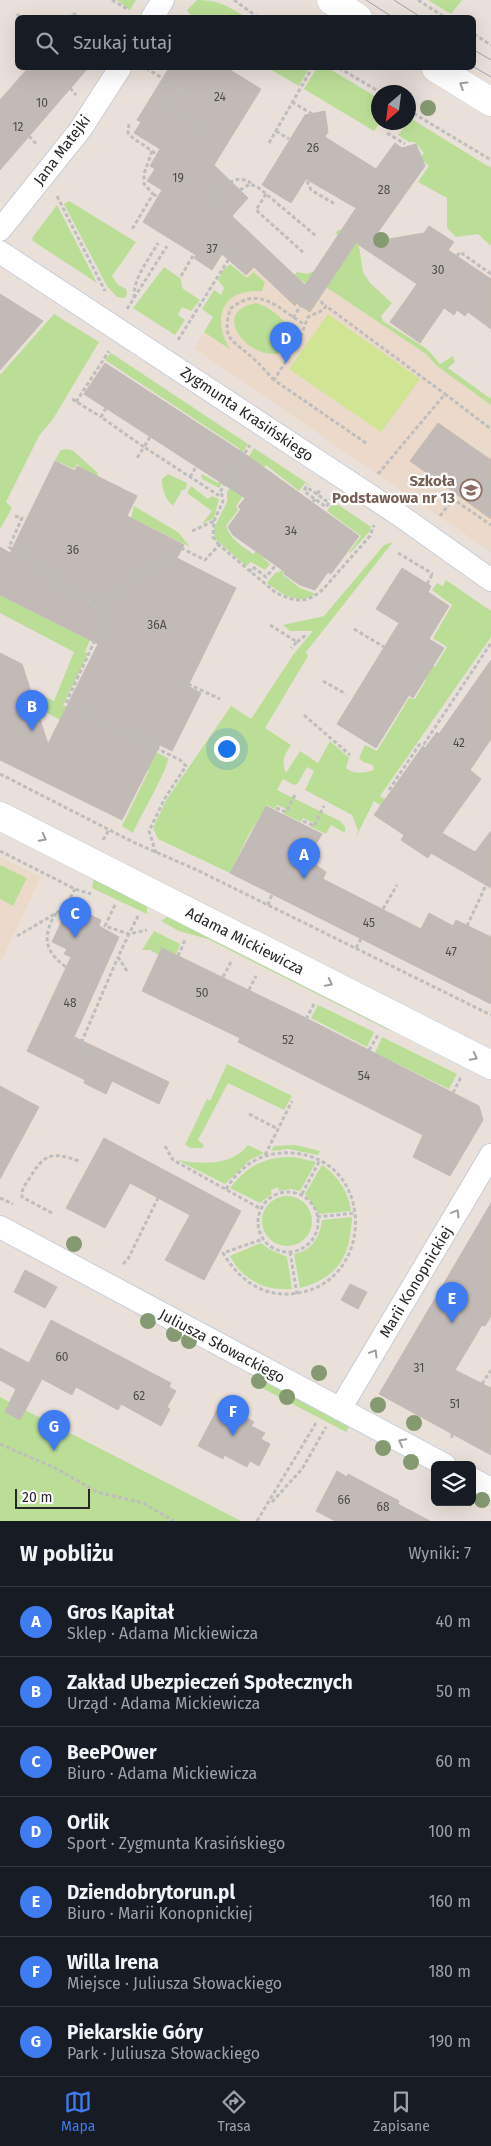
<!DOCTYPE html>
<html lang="pl">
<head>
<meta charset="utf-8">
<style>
  body { margin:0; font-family:"Fira Sans",sans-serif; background:#242831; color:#f1f3f6 }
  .controls { position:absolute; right:15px; bottom:15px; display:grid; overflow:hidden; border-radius:8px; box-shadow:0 5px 20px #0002 }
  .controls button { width:45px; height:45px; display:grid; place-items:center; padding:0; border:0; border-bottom:1px solid #363941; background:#171b24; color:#f1f3f6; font:25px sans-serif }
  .compass { position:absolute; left:371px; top:85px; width:45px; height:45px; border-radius:50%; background:#171b24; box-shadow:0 5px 20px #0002; rotate:208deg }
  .scale { position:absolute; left:15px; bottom:12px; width:75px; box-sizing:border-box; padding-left:5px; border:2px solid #272727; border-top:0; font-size:14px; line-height:18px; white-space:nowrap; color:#272727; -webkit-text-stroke:4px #fff; paint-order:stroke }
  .you { position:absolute; left:226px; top:748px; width:18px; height:18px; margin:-12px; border:4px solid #fff; border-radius:50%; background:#1a73e8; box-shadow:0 0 0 8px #1a73e833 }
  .badge { display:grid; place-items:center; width:32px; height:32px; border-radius:50%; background:#3f7cf1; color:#fff; font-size:16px; font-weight:700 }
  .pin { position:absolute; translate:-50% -41px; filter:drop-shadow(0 1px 2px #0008) }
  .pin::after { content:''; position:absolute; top:26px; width:18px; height:15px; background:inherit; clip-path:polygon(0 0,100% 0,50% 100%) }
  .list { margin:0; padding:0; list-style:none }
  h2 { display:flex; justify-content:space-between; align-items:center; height:65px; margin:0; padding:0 20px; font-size:21px }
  h2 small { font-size:16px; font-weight:400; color:#9ea1a6 }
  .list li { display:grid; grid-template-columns:32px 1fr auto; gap:15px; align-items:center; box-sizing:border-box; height:70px; padding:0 20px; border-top:1px solid #363941 }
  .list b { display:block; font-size:19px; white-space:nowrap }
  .list p { margin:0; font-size:16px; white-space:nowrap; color:#9ea1a6 }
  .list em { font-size:16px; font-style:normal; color:#9ea1a6 }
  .icon { flex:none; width:28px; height:28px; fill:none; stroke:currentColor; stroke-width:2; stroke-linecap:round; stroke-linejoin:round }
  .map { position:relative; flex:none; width:491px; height:1521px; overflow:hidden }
  .search { position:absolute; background:#171b24; box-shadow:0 5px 20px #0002; left:15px; right:15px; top:15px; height:55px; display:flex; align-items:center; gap:12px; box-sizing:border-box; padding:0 18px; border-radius:8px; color:#9ea1a6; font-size:19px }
  .sheet { height:555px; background:#171b24 }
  nav { display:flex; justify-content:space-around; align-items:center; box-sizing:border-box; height:70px; border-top:1px solid #363941; background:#171b24; font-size:14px; color:#9ea1a6 }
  nav a { display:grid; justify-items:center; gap:2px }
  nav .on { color:#3f7cf1 }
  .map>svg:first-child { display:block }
  .education { fill:#ebdac9 }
  .green { fill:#bbde97 }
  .pitch { fill:#d0e593 }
  .building { fill:#c2bab6; stroke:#c4bcb3 }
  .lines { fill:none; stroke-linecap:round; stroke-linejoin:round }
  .street-casing { stroke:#c8ced9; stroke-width:24 }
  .secondary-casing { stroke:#c8ced9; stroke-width:29 }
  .path { stroke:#bebebe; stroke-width:3; stroke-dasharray:4 2.5; stroke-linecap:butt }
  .street { stroke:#fff; stroke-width:22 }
  .secondary { stroke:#fff; stroke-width:28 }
  .tram { stroke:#9da3b1; stroke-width:1 }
  .tree { fill:#869a71 }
  .oneway { stroke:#9e9e9e }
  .labels { text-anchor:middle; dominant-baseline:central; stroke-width:4.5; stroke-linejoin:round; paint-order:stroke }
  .number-label { font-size:12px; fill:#4e4c4b }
  .street-label { font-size:15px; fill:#272727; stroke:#fff }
  .education-label { font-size:15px; font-weight:bold; fill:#785e54; stroke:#fff; text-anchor:end }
</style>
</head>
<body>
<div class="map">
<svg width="491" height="1521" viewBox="0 0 491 1521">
  <rect width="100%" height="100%" fill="#e9e0d9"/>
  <!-- education -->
  <path class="education" d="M 253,267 L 295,305 L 312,275 L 428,354 L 439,365 L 491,402 L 491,552 L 194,348 L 228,297 Z
    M 0,857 L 41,877 L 0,963 Z"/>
  <!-- green -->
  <path class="green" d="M 117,0 L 136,0 L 130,10 Z
    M 197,0 C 219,0 227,6 246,17 L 192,17 L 187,10 Z
    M 428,0 L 462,0 L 451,14 Z
    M 268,68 L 309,68 L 299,86 Z
    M 317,68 L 328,68 L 378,98 L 378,122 L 380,123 L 374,131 L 304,89 Z
    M 410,118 L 491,168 L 491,246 L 478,234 L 456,237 L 447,228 L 447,198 L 418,182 L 429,166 L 419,158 L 424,153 L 415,142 L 409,142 L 398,135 Z
    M 69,201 L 136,242 L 112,276 L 118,285 L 126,289 L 127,294 L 125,298 L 117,297 L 107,286 L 64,204 Z
    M 57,205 L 97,283 L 33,241 L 32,238 Z
    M 338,230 L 342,230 L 359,246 L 363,272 L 370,283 L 392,303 L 381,316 L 383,321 L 427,349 L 440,364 L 453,356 L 455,362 L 448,368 L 491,399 L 491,405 L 437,366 L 426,354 L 314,279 L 306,284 L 294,275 L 297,272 L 307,274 L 314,271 L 338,236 L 336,233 Z
    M 230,264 L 247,278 L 253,272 L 265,282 L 262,291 C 254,291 247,291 239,294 C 215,303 218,333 231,350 L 204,332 L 213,317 L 202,309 L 214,290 L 221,295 L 224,288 L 218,280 L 223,270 Z
    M 164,267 L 181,279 L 182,288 L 200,300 L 191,311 L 182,307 L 178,315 L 185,320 L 175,335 L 133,308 Z
    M 256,303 C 278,310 305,334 278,354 C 244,357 211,311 256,303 Z
    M 54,314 L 99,342 L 53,419 L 39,436 L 6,502 L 12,508 L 0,529 L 0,375 Z
    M 111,353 L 248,444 L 219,488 L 202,479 L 201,476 L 202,474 L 218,483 L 240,449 L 105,360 Z
    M 254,448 L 313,487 L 305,483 L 299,491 L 266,465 L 236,506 L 238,510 L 226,526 C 231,540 242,546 253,554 L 256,551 L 270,564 L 265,570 L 251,562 L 246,566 L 215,539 L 214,528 L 227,502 L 227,492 Z
    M 67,449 L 72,450 L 98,473 L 94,481 L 77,464 L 74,469 L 55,460 L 61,450 Z
    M 168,474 L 187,483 L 186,489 L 182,490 L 173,506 C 165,499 162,489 162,479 Z
    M 191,486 L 208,499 L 212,496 L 219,499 L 214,518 L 202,524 L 212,511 L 187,493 Z
    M 327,497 L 371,527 L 370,531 L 350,553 L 349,552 L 361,536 L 327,511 L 333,503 Z
    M 134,506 L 178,532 L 190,547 L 131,518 Z
    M 393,542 L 306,652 L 308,656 L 265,728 L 291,745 C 284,755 281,762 286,773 L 300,751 L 318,763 L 330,741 L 349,758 L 346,768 C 354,775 365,773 374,770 L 373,765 L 363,762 L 359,758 L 365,745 L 377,751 L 409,698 L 415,699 L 426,680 L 423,678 L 430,664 L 435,667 L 447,647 L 433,638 L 452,605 L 432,590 L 437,583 L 443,586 L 446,580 L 491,611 L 491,637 L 380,796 L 430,829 L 436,842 L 374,801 L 356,837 L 358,830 L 352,815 L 305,790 L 314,771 L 307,767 L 298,783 L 294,785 L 283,779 L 277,790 L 340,821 L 345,827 L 345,833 L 331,825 L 326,834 L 311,827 L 313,823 L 303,818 L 301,822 L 284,814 L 286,809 L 277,805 L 274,809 L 267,805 L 249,834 L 230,873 L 158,839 L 153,828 L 167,799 L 231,706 L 251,719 L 293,655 L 313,631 L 290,631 L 283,625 L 324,616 L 384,545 Z
    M 281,570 L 284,572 L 283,575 L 300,588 L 316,594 C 298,606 282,594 267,583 L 276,572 L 278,573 Z
    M 0,595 L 90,640 L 85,652 L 88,654 L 63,705 L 168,758 C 169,768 139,818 133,833 L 122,826 L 149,770 L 37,707 L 32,690 L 54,701 L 74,652 L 0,613 Z
    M 0,865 L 27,878 L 13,906 L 0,899 Z
    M 94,876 L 147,903 L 147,914 L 92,888 Z
    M 170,915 L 390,1026 L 388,1030 L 208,939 L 179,931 L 161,921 Z
    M 154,931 L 180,944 L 176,955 L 162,948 L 159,955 L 150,950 L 142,950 Z
    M 318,1005 L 374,1032 L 367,1047 L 311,1018 Z
    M 382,1037 L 457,1074 L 449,1089 L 375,1053 Z
    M 227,1064 L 292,1096 L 284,1110 L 228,1083 L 198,1140 L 204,1145 L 202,1148 L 191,1148 L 185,1145 L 207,1099 L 210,1101 Z
    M 248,1145 L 264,1153 L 250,1160 L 225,1184 L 177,1160 C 202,1164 230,1167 248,1145 Z
    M 295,1145 L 320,1151 L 318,1155 L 288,1149 L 271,1151 L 274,1146 Z
    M 294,1157 L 316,1162 L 300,1191 L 290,1189 L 279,1191 L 278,1187 L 271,1190 L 272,1194 L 260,1203 L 230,1188 C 247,1166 265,1156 294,1157 Z
    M 322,1165 C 338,1176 348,1191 351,1211 L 319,1214 L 305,1194 Z
    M262 1221a25 25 0 1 1 50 0a25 25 0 1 1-50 0Z
    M 352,1217 C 350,1257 339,1277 300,1288 L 294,1254 C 312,1251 320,1237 322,1220 Z
    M 261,1243 L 269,1249 L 287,1257 L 292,1289 C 264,1291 243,1280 230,1256 Z
    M 265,1381 L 349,1427 L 346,1432 L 262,1388 Z
    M 0,1397 L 241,1521 L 0,1521 Z"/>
  <!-- pitch -->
  <path class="pitch" d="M 328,314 L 420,379 L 381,432 L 289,369 Z"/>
  <!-- building -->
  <path class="building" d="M 28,68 L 88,68 L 0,170 L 0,100 Z
    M 169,68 L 227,68 L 261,89 L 214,165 L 248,198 L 232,216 L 305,285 L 356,208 L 306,179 L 291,203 L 262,185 L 305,115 L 325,111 L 328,132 L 325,137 L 376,169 L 395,143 L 402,148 L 416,144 L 425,166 L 371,242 L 424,233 L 429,226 L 454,242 L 448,250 L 491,279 L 491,329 L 468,312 L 465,316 L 457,310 L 454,315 L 444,308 L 420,343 L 390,322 L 417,284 L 356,243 L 310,312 L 296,303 L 295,306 L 254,267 L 246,275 L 222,254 L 212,270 L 194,258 L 196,255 L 143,222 L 162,190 L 147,181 L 155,169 L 150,166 L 160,149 L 134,133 L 141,122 L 137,120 Z
    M 0,294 L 43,321 L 0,370 Z
    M 105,363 L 248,456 L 359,536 L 331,574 L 328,572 L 315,590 L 300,585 L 284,574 L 285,572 L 233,535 L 228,527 L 241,509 L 238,507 L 245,498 L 84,394 Z
    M 438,423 L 491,460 L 491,519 L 410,461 Z
    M 55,461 L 75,471 L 77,466 L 137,496 L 127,516 L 184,545 L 177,558 L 236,588 L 188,686 L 201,693 L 172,751 L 160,745 L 122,820 L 0,760 L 0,653 L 22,664 L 48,744 L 98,644 L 0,595 L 0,547 L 10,553 Z
    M 402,568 L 431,586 L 428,592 L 449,606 L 429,639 L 444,648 L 413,698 L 409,695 L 376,748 L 337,724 L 399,623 L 376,609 Z
    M 491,660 L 491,739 L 470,770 L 481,779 L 442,833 L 475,852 L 491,831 L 491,888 L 431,853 L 428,858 L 401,840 L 404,835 L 374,815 L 423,746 L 425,748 L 437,732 L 439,734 Z
    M 266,806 L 322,834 L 307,859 L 326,872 L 323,879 L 421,929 L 429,913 L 453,926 L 456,920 L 491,937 L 491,1004 L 230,873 Z
    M 69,905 L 101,920 L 99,926 L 119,937 L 74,1037 L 169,1082 L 159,1104 L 112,1081 L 106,1094 L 84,1083 L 85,1080 L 27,1051 L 71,957 L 64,954 L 67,949 L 52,942 Z
    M 162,948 L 300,1015 L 479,1106 L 483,1120 L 450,1176 L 413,1157 L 423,1135 L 238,1042 L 240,1038 L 142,991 Z
    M 0,1086 L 39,1107 L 0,1179 Z
    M 104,1138 L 241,1211 L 204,1280 L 165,1260 L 190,1215 L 130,1183 L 105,1228 L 66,1208 Z
    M 491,1203 L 491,1316 L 485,1326 L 482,1325 L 455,1370 L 491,1388 L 491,1455 L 379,1394 Z
    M 25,1270 L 57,1287 L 45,1308 L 14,1292 Z
    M 350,1284 L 367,1292 L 358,1309 L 341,1300 Z
    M 51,1320 L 171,1383 L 169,1387 L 176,1391 L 167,1407 L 170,1409 L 161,1426 L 121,1404 L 118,1410 L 76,1387 L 72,1395 L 42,1379 L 20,1420 L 5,1412 L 16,1389 L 0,1380 L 0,1348 L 29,1363 Z
    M 218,1408 L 231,1415 L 234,1411 L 254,1422 L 251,1426 L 265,1433 L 261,1439 L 270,1444 L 259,1466 L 250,1461 L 247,1467 L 224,1455 L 223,1459 L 198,1446 Z
    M 337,1471 L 347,1477 L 348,1474 L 399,1501 L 398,1504 L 430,1521 L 335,1521 L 316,1511 Z"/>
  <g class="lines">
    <!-- street casing -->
    <g class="street-casing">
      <path id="street" d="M 152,18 L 163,0
        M 0,230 L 80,130 L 120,68
        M 0,252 L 398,514 L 491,580
        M 0,1227 L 445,1465
        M 340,1409 L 491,1155
        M 472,1479 L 491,1489"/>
    </g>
    <!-- secondary casing -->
    <g class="secondary-casing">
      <path id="secondary" d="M 331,0 L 358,18
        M 436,68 L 491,102
        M 0,816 L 491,1065"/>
    </g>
    <!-- path -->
    <path class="path" d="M 112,0 L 129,10
      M 234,0 L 259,18
      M 418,0 L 446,18
      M 17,14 L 21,18
      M 69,18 L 73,13 L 79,18
      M 474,34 L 491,45
      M 146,68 L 186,93
      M 339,68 L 380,92
      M 70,88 L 76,95
      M 180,89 L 173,102 L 173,108 L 207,131
      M 292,102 L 314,115
      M 408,110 L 491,160
      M 129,124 L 128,133 L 133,138 L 152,151 L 144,174 L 144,184 L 153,194 L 131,231
      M 276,131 L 289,139
      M 387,133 L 405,144
      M 29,136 L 37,145
      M 269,143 L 312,68
      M 152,151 L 157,155
      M 307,181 L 311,190 L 335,204
      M 240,190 L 250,184 L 259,188 L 316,236
      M 153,194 L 162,199
      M 266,194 L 256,210 L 305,254
      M 57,196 L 105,291
      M 209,206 L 208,205 C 221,191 232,171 251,183
      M 457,256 L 460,252 L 491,274
      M 181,276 L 194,254
      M 134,298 C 133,278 149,259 158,243
      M 127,309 L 167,246
      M 293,318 L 309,292 L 326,306
      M 178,340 L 235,249
      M 274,380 C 268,374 262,366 255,360 C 234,340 221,342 230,309 C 260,284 278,309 304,324
      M 72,399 L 101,417
      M 76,402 L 109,351
      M 106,408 L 101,417 L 144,447 L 137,458
      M 150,437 L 144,447 L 218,495 L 250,445
      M 366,443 L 274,380 L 299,341 L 308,317 L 323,310 L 326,306 L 445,394
      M 378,474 L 445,394 L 491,429
      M 190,477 L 196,467
      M 317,494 L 306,487 L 304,491 L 326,507 L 329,503 L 317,494 L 320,490
      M 309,507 L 315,499
      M 15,516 L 22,518 L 9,547 L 58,579
      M 440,516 L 453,499 L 491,525
      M 192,531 L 214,521
      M 219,545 L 213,537 L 214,521 L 223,501 L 221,490
      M 18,553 L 28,544
      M 398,553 L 433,574
      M 249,572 L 253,567 L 266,577 L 276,565
      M 427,584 L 433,573
      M 50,593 L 58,579 L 91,602
      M 103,619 L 91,602 L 116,592
      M 270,625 L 297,642 L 291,648
      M 354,629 L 384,647
      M 297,642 L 306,635
      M 323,681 L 346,694
      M 188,684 L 220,699
      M 304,715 L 350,755
      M 0,774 L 135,843 L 195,869 L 491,1015
      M 389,790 L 419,745 L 424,744 L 491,643
      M 276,808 L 286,812 L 296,793
      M 303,821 L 314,826 L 324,806
      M 103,840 L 109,830
      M 0,851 L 75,889 L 91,894
      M 156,853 L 149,831 L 165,798 L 186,766 L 180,760 L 66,703 L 117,592 C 134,572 165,568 179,547 L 205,560 L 219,545 L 275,592 C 295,603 309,604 325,587 L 370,536 L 374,525
      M 115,905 L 105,926 L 129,934 L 138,916
      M 268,905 L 272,894
      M 383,909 L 397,885
      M 56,913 C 42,936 44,951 66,967
      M 61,915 L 75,889
      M 467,926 L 486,885
      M 17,936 L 65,908
      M 356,948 L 361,939
      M 178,956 L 185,940
      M 127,971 L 118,957 L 129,934 L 147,930
      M 223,977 L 231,962
      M 249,990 L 256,976
      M 306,1019 L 314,1004
      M 74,1038 L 82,1041
      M 369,1050 L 378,1035
      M 86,1055 L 82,1041 L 118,957
      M 453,1093 L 461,1077
      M 249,1114 L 278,1129
      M 165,1146 L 173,1160 L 261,1209
      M 265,1155 L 292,1101
      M 226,1189 C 241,1165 262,1151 292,1153 C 381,1159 375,1296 283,1294 C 256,1293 236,1275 223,1253 L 263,1239
      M258 1222a30 30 0 1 1 60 0a30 30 0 1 1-60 0Z
      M 302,1194 L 320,1160
      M 0,1198 L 13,1204
      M 52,1213 L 22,1197 C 21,1190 25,1185 29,1179 C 44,1154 51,1151 79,1161
      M 317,1217 L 355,1213
      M 290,1252 L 297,1294
      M 123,1264 L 128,1259 L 158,1198
      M 482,1384 L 491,1370
      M 452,1438 L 452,1434
      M 0,1444 L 55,1468 L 97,1492 L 143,1503 L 174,1521
      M 272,1502 L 302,1469 L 326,1427
      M 257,1521 L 316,1423"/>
    <!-- street -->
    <use href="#street" class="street"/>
    <!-- secondary -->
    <use href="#secondary" class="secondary"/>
    <!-- tram -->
    <path class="tram" d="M 366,0 L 394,18
      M 394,0 L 422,18
      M 474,50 L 491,60
      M 474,67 L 491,77"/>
  </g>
  <!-- trees -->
  <g class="tree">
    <circle cx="428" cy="108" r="8"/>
    <circle cx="381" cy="240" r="8"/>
    <circle cx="74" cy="1244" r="8"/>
    <circle cx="148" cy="1321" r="8"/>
    <circle cx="174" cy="1334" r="8"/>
    <circle cx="189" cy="1341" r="8"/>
    <circle cx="319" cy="1373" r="8"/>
    <circle cx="259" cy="1381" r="8"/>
    <circle cx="287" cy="1397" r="8"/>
    <circle cx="378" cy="1405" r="8"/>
    <circle cx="414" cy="1423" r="8"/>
    <circle cx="383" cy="1448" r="8"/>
    <circle cx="411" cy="1462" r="8"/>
    <circle cx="482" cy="1500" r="8"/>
  </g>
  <!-- one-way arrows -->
  <defs><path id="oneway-chevron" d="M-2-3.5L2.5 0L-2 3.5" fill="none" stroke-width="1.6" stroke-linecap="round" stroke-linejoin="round" transform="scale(1.25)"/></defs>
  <g class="oneway">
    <use href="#oneway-chevron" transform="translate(463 85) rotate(-148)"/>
    <use href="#oneway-chevron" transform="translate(43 838) rotate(27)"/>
    <use href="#oneway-chevron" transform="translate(329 983) rotate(27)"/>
    <use href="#oneway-chevron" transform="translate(474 1057) rotate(27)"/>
    <use href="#oneway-chevron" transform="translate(456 1213) rotate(-59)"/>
    <use href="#oneway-chevron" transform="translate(374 1353) rotate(-59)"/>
    <use href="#oneway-chevron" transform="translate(402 1442) rotate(-152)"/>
  </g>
  <!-- icons -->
  <defs>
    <g id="school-ring" transform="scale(1.125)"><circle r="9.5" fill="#fff" stroke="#8d6e63" stroke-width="1.5"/><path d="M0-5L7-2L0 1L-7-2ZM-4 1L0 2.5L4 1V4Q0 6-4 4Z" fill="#8d6e63"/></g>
  </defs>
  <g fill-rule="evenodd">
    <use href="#school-ring" x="471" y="490"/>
  </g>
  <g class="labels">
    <!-- number labels -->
    <g class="number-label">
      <text x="220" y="97">24</text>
      <text x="42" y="103">10</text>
      <text x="18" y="127">12</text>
      <text x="313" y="148">26</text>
      <text x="178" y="178">19</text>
      <text x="384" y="190">28</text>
      <text x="212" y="249">37</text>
      <text x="438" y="270">30</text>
      <text x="291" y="531">34</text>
      <text x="73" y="550">36</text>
      <text x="157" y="625">36A</text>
      <text x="459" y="743">42</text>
      <text x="369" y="923">45</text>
      <text x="451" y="952">47</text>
      <text x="202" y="993">50</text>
      <text x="70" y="1003">48</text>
      <text x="288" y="1040">52</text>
      <text x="364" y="1076">54</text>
      <text x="62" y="1357">60</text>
      <text x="419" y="1368">31</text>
      <text x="139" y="1396">62</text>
      <text x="455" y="1404">51</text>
      <text x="344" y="1500">66</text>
      <text x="383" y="1507">68</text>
    </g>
    <!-- street labels -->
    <g class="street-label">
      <text transform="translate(62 150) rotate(-53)">Jana Matejki</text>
      <text transform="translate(247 414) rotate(34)">Zygmunta Krasińskiego</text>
      <text transform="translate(245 941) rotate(27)">Adama Mickiewicza</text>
      <text transform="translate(416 1282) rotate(-59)">Marii Konopnickiej</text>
      <text transform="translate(222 1346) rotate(28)">Juliusza Słowackiego</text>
    </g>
    <!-- education labels -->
    <g class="education-label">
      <text x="455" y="481">Szkoła<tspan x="455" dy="17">Podstawowa nr 13</tspan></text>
    </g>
  </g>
</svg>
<div class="controls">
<button><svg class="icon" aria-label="layers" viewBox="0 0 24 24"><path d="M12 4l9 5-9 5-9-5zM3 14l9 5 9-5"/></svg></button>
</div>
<svg class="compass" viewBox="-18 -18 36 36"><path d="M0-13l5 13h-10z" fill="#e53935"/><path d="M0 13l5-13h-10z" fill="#9ea1a6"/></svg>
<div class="scale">20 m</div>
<div class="you"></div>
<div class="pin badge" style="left:304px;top:879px">A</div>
<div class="pin badge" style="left:32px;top:731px">B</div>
<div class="pin badge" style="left:75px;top:938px">C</div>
<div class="pin badge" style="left:286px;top:363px">D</div>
<div class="pin badge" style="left:452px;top:1323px">E</div>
<div class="pin badge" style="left:233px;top:1436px">F</div>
<div class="pin badge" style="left:54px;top:1451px">G</div>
<div class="search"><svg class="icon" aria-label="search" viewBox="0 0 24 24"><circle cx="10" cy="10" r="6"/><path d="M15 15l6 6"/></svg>Szukaj tutaj</div>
</div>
<section class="sheet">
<h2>W pobliżu<small>Wyniki: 7</small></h2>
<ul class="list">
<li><span class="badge">A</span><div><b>Gros Kapitał</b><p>Sklep · Adama Mickiewicza</p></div><em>40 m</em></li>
<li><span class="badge">B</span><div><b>Zakład Ubezpieczeń Społecznych</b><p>Urząd · Adama Mickiewicza</p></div><em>50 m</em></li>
<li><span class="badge">C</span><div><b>BeePOwer</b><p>Biuro · Adama Mickiewicza</p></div><em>60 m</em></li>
<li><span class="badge">D</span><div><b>Orlik</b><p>Sport · Zygmunta Krasińskiego</p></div><em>100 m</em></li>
<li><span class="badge">E</span><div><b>Dziendobrytorun.pl</b><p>Biuro · Marii Konopnickiej</p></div><em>160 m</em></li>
<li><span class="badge">F</span><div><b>Willa Irena</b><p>Miejsce · Juliusza Słowackiego</p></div><em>180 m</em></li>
<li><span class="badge">G</span><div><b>Piekarskie Góry</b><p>Park · Juliusza Słowackiego</p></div><em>190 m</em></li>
</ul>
</section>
<nav>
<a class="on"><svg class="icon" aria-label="map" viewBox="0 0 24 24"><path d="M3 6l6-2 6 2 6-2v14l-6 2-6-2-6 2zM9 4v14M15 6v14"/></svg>Mapa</a>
<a><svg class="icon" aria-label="directions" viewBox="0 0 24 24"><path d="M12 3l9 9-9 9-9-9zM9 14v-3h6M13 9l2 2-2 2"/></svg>Trasa</a>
<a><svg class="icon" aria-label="saved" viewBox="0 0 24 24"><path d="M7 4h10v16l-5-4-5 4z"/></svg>Zapisane</a>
</nav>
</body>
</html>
